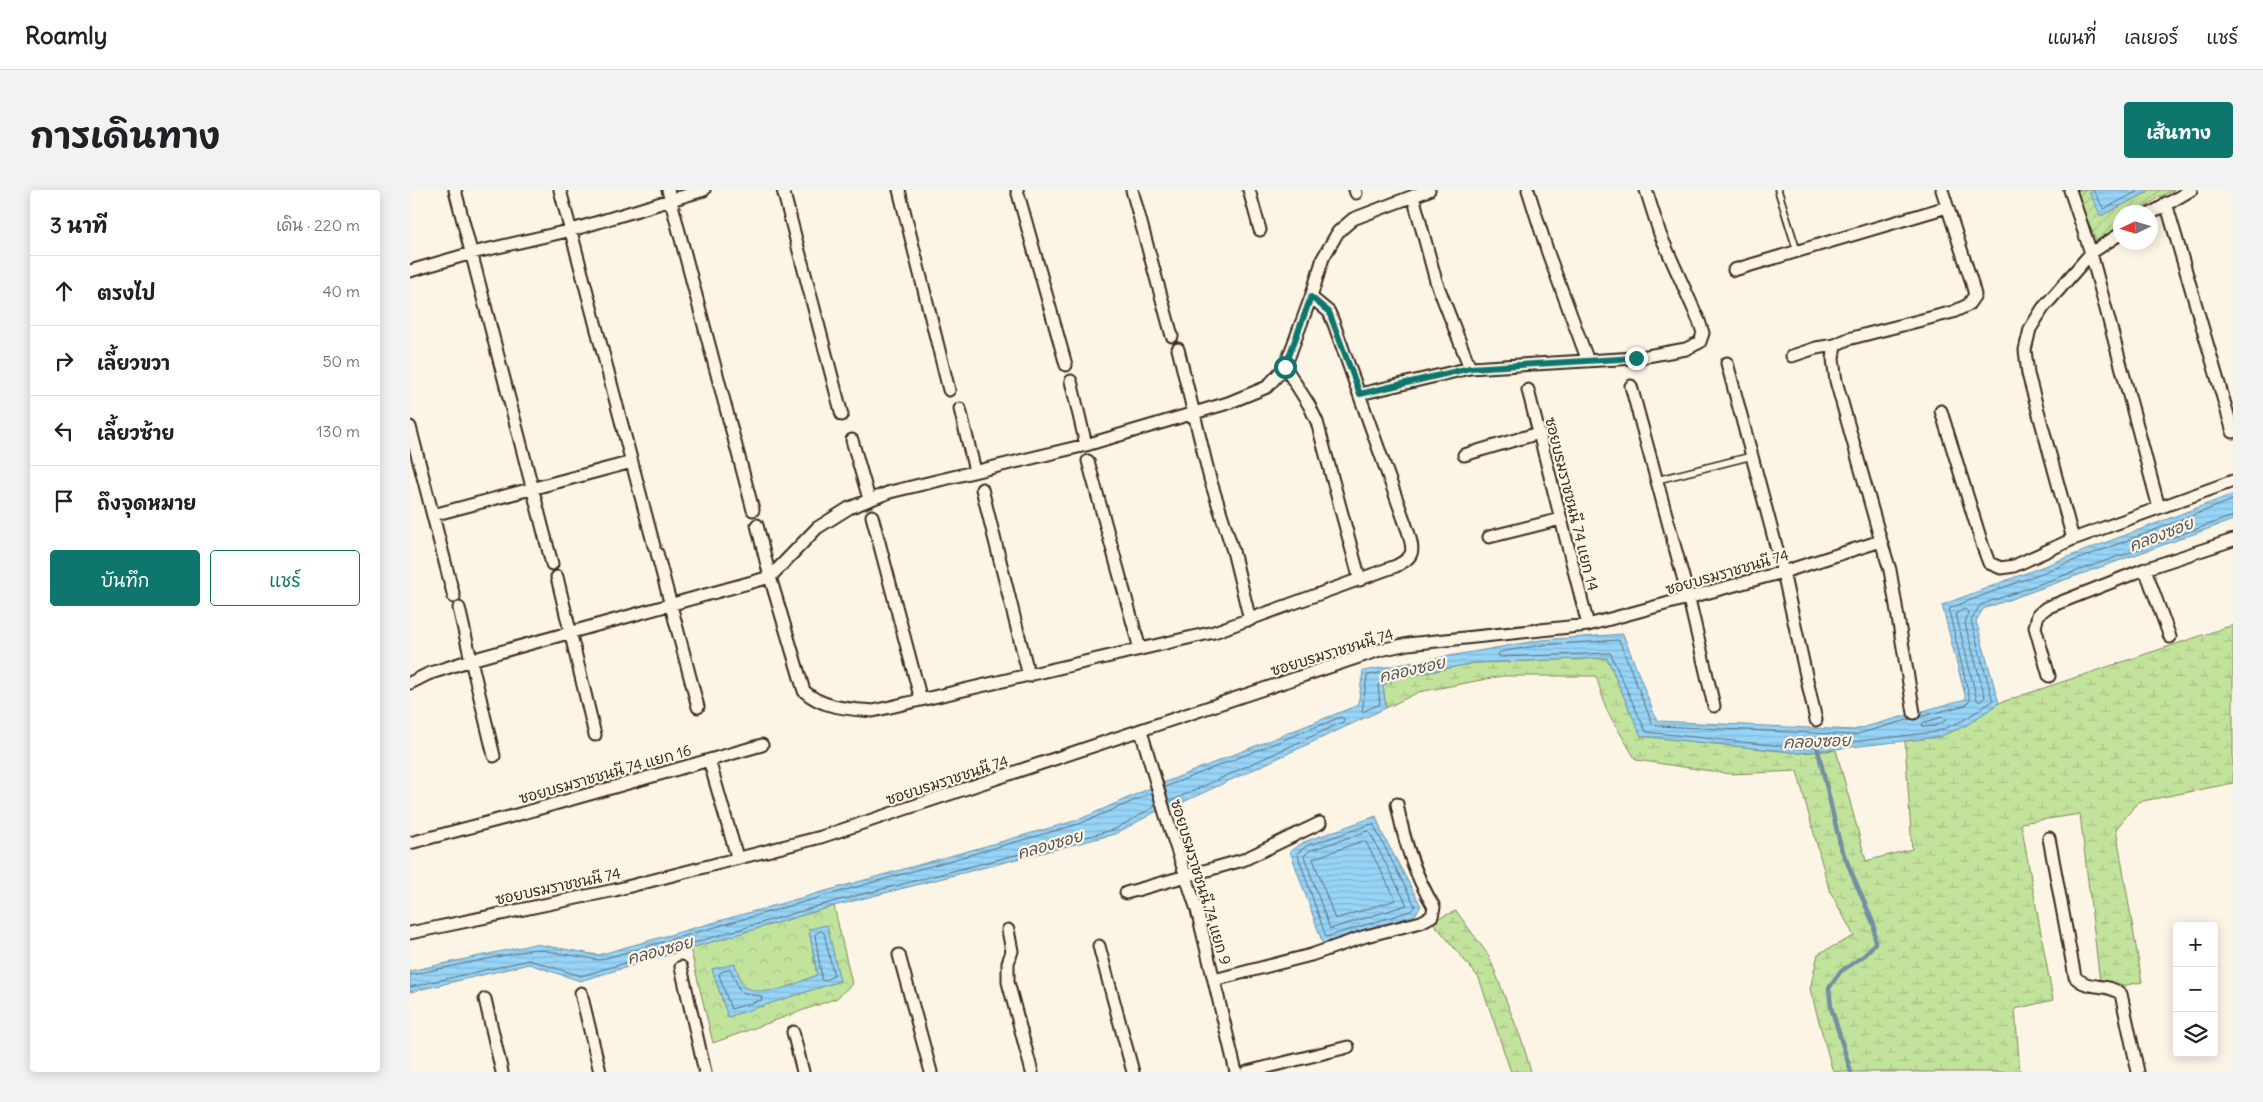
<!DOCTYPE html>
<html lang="th">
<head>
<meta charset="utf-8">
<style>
  body { margin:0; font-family:Delius,"Playpen Sans Thai",sans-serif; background:#f2f2f2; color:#202124 }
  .controls { position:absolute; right:15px; bottom:15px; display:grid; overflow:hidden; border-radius:5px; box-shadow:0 2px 12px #0003 }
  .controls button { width:45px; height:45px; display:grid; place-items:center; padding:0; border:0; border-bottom:1px solid #e0e0e0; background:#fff; color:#202124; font:25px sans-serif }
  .compass { position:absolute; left:1703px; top:15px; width:45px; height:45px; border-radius:50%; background:#fff; box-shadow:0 2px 12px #0003; rotate:266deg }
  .stop { position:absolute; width:15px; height:15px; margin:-11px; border:4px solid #0f766e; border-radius:50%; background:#fff }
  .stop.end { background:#0f766e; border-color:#fff; box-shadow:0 1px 5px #0008 }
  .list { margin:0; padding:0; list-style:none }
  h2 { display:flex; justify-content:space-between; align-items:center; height:65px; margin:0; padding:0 20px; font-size:21px }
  h2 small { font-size:16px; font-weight:400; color:#757577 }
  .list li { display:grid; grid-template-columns:32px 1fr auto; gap:15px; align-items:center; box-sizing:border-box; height:70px; padding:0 20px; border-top:1px solid #e0e0e0 }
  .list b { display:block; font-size:19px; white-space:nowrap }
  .list em { font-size:16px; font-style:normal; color:#757577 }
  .actions { display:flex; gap:10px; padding:15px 20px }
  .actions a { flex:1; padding:11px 0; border:1px solid #0f766e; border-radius:5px; text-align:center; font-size:18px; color:#0f766e }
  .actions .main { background:#0f766e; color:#fff }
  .icon { flex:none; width:28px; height:28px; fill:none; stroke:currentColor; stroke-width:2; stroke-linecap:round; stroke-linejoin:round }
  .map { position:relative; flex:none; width:1823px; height:882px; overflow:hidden; border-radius:5px }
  header { display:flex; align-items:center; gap:30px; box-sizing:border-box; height:70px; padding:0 25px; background:#fff; border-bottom:1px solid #e0e0e0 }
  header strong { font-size:24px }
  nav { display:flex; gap:28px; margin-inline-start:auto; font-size:18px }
  .intro { display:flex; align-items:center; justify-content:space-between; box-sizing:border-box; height:120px; padding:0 30px }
  h1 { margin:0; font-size:35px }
  .button { padding:12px 22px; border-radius:5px; background:#0f766e; color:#fff; font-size:18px; font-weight:700 }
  main { display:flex; gap:30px; padding:0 30px }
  aside { flex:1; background:#fff; border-radius:5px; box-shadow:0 2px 12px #0003 }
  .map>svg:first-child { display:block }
  .forest { fill:url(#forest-crowns); stroke:#7e865d; fill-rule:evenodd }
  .wetland { fill:url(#wetland-marsh); stroke:#7e865d }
  .garden { fill:url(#garden-furrows); stroke:#7e865d }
  .water { fill:url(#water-rules); stroke:#7290a1 }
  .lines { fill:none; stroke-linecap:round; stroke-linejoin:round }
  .shore { stroke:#5f6e75; stroke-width:1 }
  .stream { stroke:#7290a1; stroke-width:4.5 }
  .service-casing { stroke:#3b2a1e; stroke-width:9 }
  .minor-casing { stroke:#3b2a1e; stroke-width:15 }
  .service { stroke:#fcf5e5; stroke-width:5.5 }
  .minor { stroke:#fcf5e5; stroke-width:11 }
  .route { stroke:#0f766e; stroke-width:6 }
  .labels { text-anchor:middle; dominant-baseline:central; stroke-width:4.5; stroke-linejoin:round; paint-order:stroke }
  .street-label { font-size:15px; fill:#3b2a1e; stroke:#fcf5e5 }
  .water-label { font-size:16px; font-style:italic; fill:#525454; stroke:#fcf5e5 }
</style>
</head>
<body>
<header>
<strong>Roamly</strong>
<nav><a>แผนที่</a><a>เลเยอร์</a><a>แชร์</a></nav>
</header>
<div class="intro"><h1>การเดินทาง</h1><a class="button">เส้นทาง</a></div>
<main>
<aside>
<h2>3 นาที<small>เดิน · 220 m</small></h2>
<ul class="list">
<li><svg class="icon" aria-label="ahead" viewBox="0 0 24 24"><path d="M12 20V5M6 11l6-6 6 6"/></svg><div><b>ตรงไป</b></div><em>40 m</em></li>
<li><svg class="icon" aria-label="right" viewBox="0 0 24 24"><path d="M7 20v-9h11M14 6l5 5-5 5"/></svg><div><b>เลี้ยวขวา</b></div><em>50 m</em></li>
<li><svg class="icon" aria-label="left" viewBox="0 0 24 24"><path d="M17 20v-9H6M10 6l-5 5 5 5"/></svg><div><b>เลี้ยวซ้าย</b></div><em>130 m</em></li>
<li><svg class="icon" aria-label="arrive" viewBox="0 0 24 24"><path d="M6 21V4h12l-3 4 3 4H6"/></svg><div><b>ถึงจุดหมาย</b></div></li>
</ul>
<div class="actions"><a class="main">บันทึก</a><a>แชร์</a></div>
</aside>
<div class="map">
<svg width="1823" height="882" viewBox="0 0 1823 882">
  <defs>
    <pattern id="forest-crowns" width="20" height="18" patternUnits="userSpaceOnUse" patternTransform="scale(1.25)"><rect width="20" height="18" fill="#c2e39c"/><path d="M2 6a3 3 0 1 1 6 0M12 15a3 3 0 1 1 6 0" fill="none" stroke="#a8c386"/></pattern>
    <pattern id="wetland-marsh" width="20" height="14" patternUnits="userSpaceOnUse" patternTransform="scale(1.25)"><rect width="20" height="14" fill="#c2e39c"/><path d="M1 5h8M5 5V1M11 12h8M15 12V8" fill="none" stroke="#a8c386"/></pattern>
    <pattern id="garden-furrows" width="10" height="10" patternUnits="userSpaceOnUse" patternTransform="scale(1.25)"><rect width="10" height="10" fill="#c2e39c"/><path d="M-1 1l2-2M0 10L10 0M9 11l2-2" fill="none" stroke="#a8c386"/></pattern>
    <pattern id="water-rules" width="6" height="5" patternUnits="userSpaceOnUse" patternTransform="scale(1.25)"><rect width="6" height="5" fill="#96d4f8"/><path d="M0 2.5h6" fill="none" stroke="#82b6d4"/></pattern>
  </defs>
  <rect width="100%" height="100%" fill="#fcf5e5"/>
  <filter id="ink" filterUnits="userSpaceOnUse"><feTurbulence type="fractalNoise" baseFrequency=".02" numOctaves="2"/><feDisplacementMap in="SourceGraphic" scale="10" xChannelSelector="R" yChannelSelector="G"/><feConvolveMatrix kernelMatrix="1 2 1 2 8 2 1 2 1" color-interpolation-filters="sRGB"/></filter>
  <g filter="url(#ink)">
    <!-- forest -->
    <path class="forest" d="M 424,716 L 442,794 L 427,808 L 303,853 L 280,758 ZM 399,739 L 430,791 L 318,826 L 302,779 C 320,790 340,806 363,802 C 377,800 393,790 407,785 Z"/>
    <!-- wetland -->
    <path class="wetland" d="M 1823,435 L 1823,593 L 1728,612 L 1706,639 L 1732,792 L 1691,800 L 1670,624 L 1611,633 L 1643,810 L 1605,819 L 1610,882 L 1423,882 L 1400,799 L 1408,764 L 1444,746 L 1419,699 L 1387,581 L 1321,584 L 1226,570 L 1197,521 L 1186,486 L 1092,486 L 1009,502 L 976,518 L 973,495 L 985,489 L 1064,473 L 1197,468 L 1232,546 L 1390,563 L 1426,560 L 1456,671 L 1502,659 L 1495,551 L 1528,547 L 1555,536 L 1589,513 Z
      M 1046,721 L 1079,766 L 1113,854 L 1121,882 L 1101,882 L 1069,788 L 1022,731 Z"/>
    <!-- garden -->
    <path class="garden" d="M 1665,0 L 1764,0 L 1749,7 L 1729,22 L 1710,22 L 1710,36 L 1687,53 Z"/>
    <!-- water -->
    <path class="water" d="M 1678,0 L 1737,0 L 1738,2 L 1691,26 Z
      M 1823,304 L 1823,330 L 1573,419 L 1566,431 L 1589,513 L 1555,536 L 1528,547 L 1390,563 L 1231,546 L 1197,468 L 1064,473 L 985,489 L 973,496 L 976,518 L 769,614 L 749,620 L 705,644 L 424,716 L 170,791 L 119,774 L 0,802 L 0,781 L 125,754 L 188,765 L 668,630 L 738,599 L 948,515 L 953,481 L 1131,450 L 1213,444 L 1247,531 L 1444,540 L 1556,509 L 1532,415 Z
      M 966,626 L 972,643 L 1011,716 L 1005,725 L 913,754 L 880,661 L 894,652 Z
      M 417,735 L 430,791 L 318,827 L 302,779 L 325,774 L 333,797 C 361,808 381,795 407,785 L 399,739 Z"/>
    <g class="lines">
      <!-- shore -->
      <path class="shore" d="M 1683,0 L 1694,19 L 1730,0
        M 1555,419 L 1558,422 L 1555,434 L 1575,507 L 1570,512 L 1567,510 L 1546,424 Z
        M 978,481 L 981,483 L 981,485 L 968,495 L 970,514 L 952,522 L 957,486 Z
        M 1509,527 L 1556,515 L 1560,510 L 1539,421 L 1540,418 L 1823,310
        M 1533,527 L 1536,529 L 1535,531 L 1525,536 L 1514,537 L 1512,536 L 1513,533 Z
        M 1501,529 L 1444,545 L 1247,536 L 1242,533 L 1209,450 L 1132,455 L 1090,462 L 1088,464 L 1090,467 L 1200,463 L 1236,542 L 1391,558 L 1526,542 L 1552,531 L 1583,511 L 1561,431 L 1570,415 L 1823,326
        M 755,597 L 931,527 L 934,529 L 933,532 L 759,612
        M 963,634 L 1005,716 L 1001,721 L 916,747 L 887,663 L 897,656 Z
        M 959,641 L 997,715 L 920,739 L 894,666 L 899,661 Z
        M 953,651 L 956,652 L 986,710 L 925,729 L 903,669 Z
        M 411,741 L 414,743 L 424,786 L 413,791 L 411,789 L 411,783 L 405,745 Z
        M 321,780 L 330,801 L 341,805 L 351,806 L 352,810 L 321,819 L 309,785 L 311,782 Z
        M 0,785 L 125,759 L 189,770 L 669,634 L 742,603
        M 0,797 L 119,770 L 171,786 L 422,712 L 703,640 L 746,616"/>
      <!-- stream -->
      <path class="stream" d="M 1407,556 L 1431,658 L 1464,735 L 1465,753 L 1455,765 L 1430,782 L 1419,798 L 1421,817 L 1441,882"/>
      <!-- service casing -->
      <g class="service-casing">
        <path id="service" d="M 1368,0 L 1387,61
          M 1247,290 L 1342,266"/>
      </g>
      <!-- minor casing -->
      <g class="minor-casing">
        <path id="minor" d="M 45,0 L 142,374
          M 150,0 L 244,356
          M 258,0 L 343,320
          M 373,0 L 432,225
          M 489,0 L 539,200
          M 607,0 L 656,175
          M 722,0 L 762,146
          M 839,0 L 850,40
          M 945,0 L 946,3
          M 1118,0 L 1138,63 L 1178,171
          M 1660,0 L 1681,63 L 1749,318
          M 1003,6 L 1026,91 L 1060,178
          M 1756,13 L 1823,242
          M 1740,24 L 1781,0
          M 1324,80 L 1537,17
          M 0,81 L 62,63 L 162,40 L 294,0
          M 768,159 L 800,289 L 823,361 L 840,430
          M 1382,166 L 1406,158 L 1425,155
          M 1317,173 L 1373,382 L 1406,530
          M 875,177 L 899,215 L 907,232 L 950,390
          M 661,191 L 676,255
          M 1221,196 L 1279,409 L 1304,516
          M 1118,200 L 1178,435
          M 950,204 L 1060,178 L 1226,168 L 1276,159 L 1290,152 L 1293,143 L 1289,131 L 1250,44 L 1236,0
          M 550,219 L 565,281
          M 1531,221 L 1573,357 L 1579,373 L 1591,378 L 1604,376 L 1663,349 L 1823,291
          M 0,237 L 44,407
          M 442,250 L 459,309
          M 1054,265 L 1129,243
          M 678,271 L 730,459
          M 572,299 L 619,486
          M 23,325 L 222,272
          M 462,326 L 511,510
          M 347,335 L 360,387 L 394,501 C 412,518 439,519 463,521 L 804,442 L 986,376 C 1005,366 1004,362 998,341 L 924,134 L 919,122 L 901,107
          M 1079,347 L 1151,329
          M 1663,349 L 1618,184 L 1615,160 L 1620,139 L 1633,118 L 1681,63 L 1710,44
          M 1471,351 L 1480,380 L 1504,523
          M 247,363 L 288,517
          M 1735,379 L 1760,447
          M 147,387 L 185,545
          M 49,418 L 61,470 L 360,387 L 407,338 L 439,318 L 480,302 L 676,255 L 818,213 L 857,197 L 875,177 L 901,107 L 913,68 L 928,42 L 943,29 L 1019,0
          M 1639,486 L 1625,437 L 1628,425 L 1636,418 L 1735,379 L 1823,350
          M 0,493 L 18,484 L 61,470 L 84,566
          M 731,541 L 755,623 L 787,720 L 826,882
          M 299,570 L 327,667
          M 1639,648 L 1665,787 C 1679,801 1696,792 1711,804 L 1728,882
          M 0,653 L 99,627 L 352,555
          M 716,703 L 833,670 L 910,633
          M 598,740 L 602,761 L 598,773 L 598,792 L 622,882
          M 0,743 L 205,700 L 411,647 L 970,460 L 998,454 L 1178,435 L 1373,382 L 1471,351 L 1426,191 L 1423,169 L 1425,155 L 1438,149 L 1543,122 L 1558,115 L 1565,105 L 1561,90 L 1532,0
          M 689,756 L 723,882
          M 489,765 L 521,882
          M 271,777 L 295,882
          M 804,790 L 901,765 L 956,746 L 1011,732 L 1022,726 L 1024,717 C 1004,684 994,651 987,614
          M 171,803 L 190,882
          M 75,809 L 92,882
          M 383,842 L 393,882
          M 837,882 L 938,857"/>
      </g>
      <!-- service -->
      <use href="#service" class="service"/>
      <!-- minor -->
      <use href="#minor" class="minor"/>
    </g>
  </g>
  <g class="lines" filter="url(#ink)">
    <!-- route -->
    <path class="route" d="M 875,177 L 901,107 L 919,122 L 950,204 L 1060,178 L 1226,168"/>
  </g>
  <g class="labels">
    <!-- street labels -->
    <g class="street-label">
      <text transform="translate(1162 314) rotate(76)">ซอยบรมราชชนนี 74 แยก 14</text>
      <text transform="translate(1317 382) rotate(-16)">ซอยบรมราชชนนี 74</text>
      <text transform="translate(922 462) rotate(-17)">ซอยบรมราชชนนี 74</text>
      <text transform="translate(195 584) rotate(-16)">ซอยบรมราชชนนี 74 แยก 16</text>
      <text transform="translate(537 590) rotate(-18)">ซอยบรมราชชนนี 74</text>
      <text transform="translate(791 692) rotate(73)">ซอยบรมราชชนนี 74 แยก 9</text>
      <text transform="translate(148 696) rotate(-12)">ซอยบรมราชชนนี 74</text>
    </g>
    <!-- water labels -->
    <g class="water-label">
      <text transform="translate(1751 344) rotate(-21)">คลองซอย</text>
      <text transform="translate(1002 479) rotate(-13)">คลองซอย</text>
      <text transform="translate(1407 551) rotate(-2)">คลองซอย</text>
      <text transform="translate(640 654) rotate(-16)">คลองซอย</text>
      <text transform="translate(250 760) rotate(-15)">คลองซอย</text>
    </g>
  </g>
</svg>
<div class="controls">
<button>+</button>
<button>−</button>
<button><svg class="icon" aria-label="layers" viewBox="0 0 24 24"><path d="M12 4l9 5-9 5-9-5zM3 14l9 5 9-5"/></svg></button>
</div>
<svg class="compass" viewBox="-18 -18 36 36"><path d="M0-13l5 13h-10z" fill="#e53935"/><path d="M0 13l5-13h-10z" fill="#757577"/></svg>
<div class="stop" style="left:875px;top:177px"></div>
<div class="stop end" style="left:1226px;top:168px"></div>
</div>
</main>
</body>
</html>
